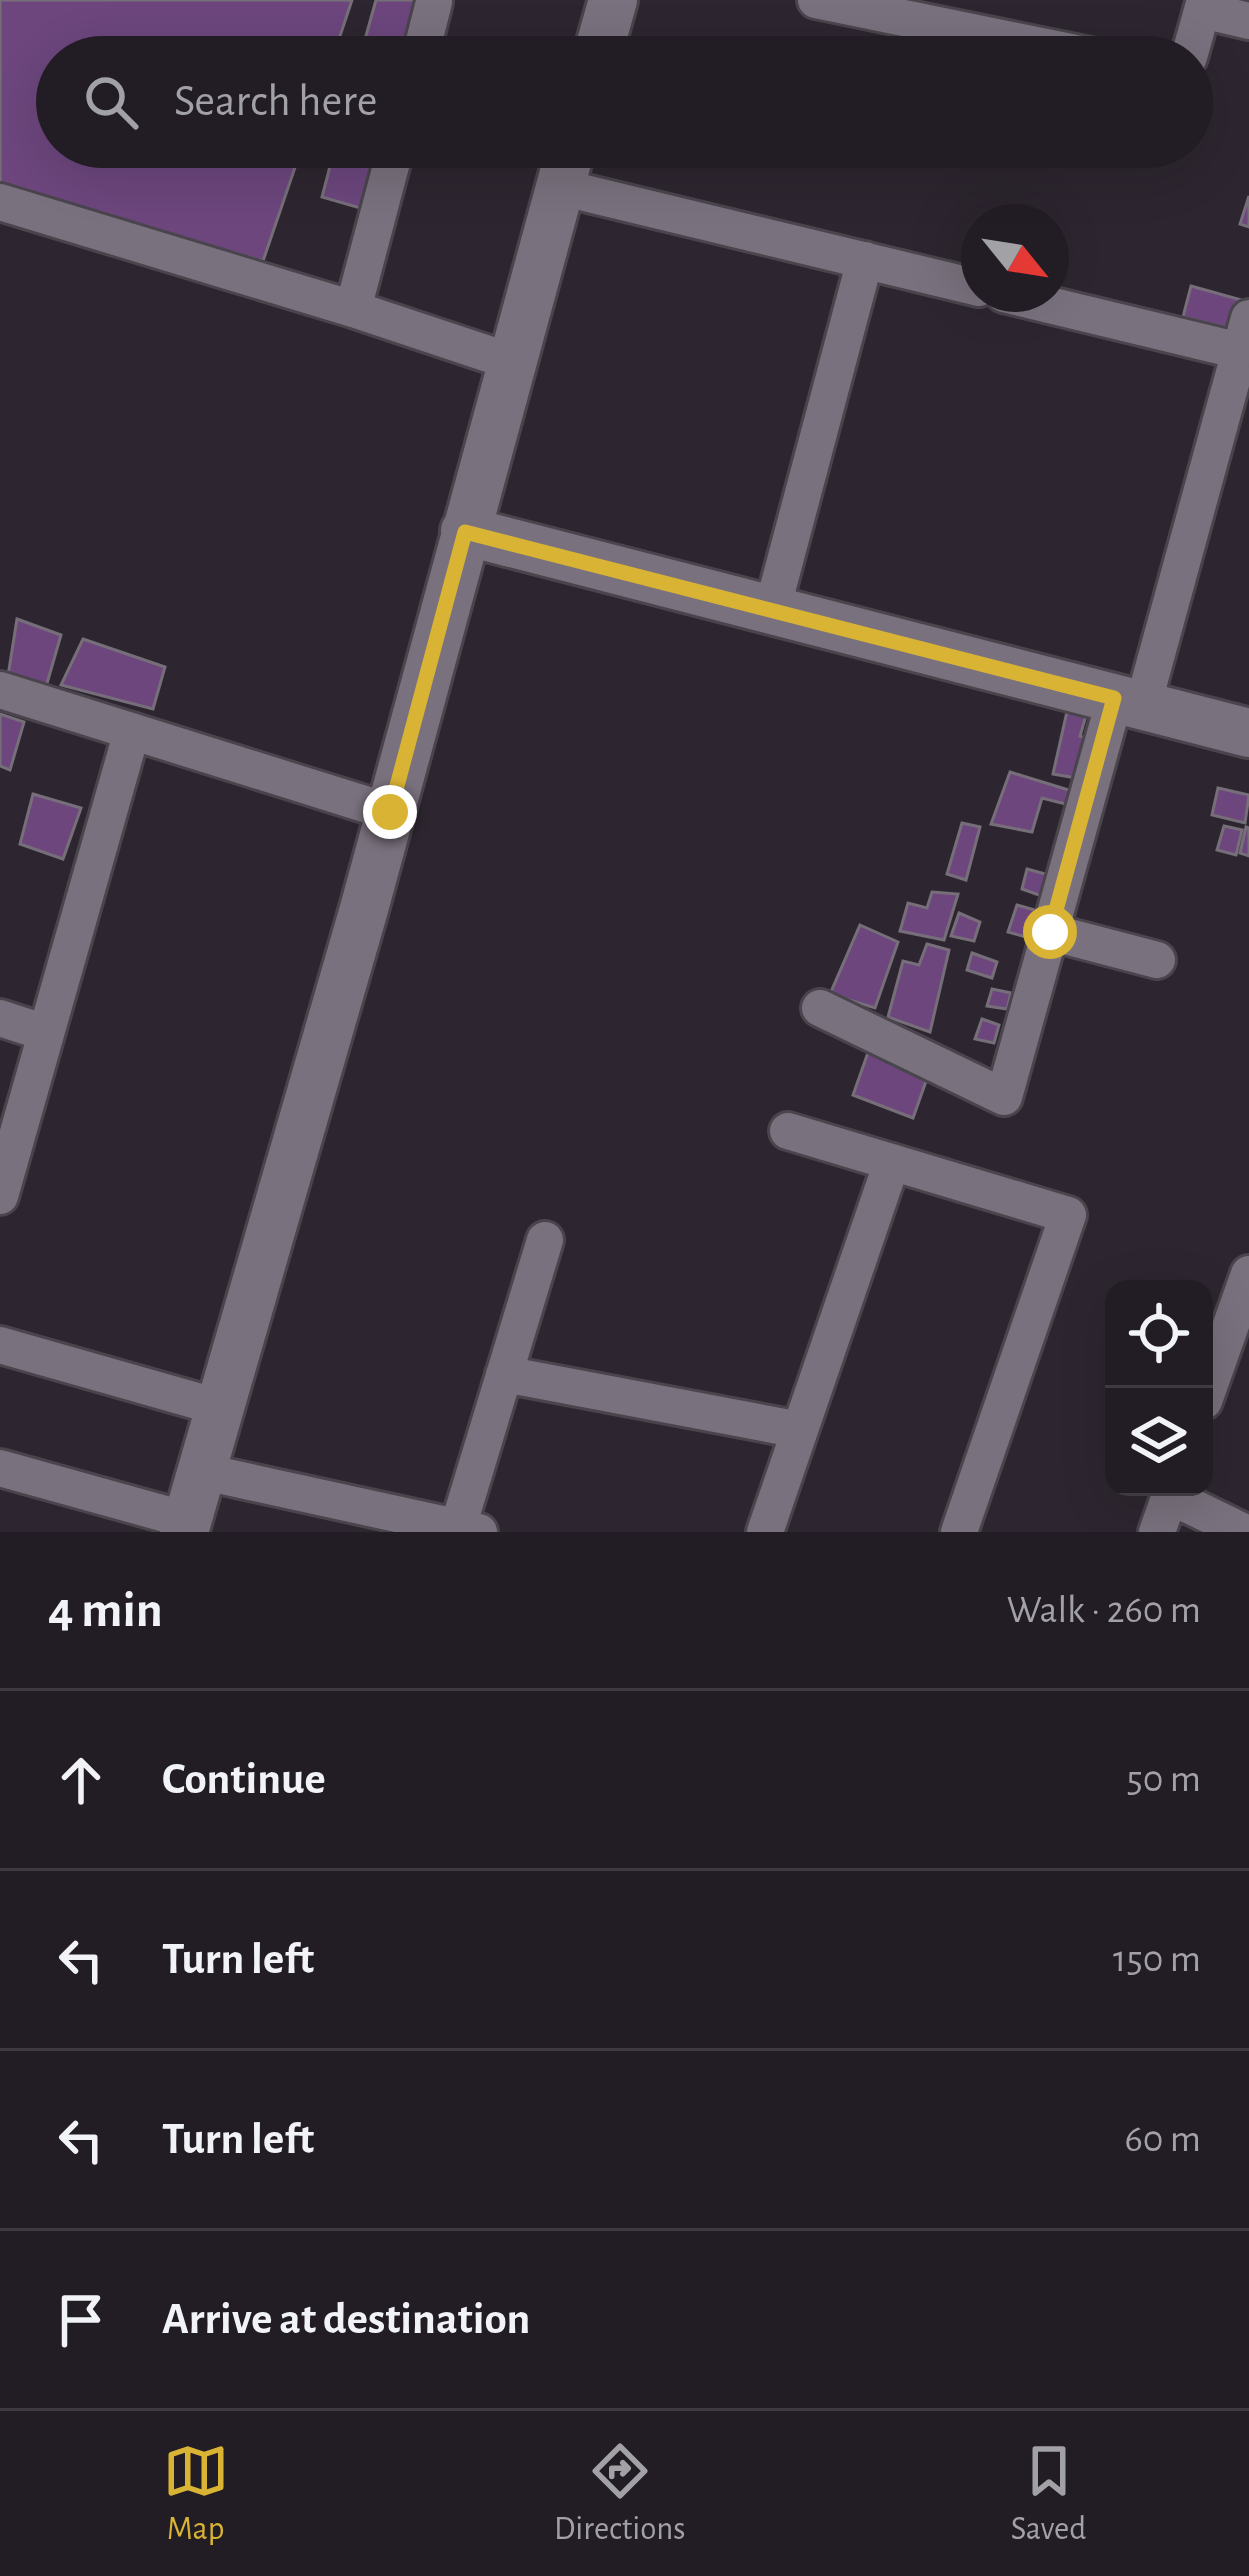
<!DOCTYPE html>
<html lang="en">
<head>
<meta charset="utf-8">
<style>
  body { margin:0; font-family:"Alegreya Sans",sans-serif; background:#2e2931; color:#f1f3f6 }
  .controls { position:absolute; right:36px; bottom:36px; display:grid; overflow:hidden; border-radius:24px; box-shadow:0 12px 48px #0002 }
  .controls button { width:108px; height:108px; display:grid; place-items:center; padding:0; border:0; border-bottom:3px solid #3f3a41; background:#221c24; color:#f1f3f6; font:60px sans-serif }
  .compass { position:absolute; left:961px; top:204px; width:108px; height:108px; border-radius:50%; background:#221c24; box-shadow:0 12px 48px #0002; rotate:120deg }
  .stop { position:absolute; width:36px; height:36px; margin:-27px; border:9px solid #d9b334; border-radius:50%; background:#fff }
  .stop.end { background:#d9b334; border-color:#fff; box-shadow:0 3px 12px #0008 }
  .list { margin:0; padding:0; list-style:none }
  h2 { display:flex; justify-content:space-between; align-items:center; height:156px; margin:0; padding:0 48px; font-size:51px }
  h2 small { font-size:39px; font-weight:400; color:#a2a1a6 }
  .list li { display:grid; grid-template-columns:78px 1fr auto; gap:36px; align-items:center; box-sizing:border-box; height:180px; padding:0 48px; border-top:3px solid #3f3a41 }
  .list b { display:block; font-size:45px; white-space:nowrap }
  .list em { font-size:39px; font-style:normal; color:#a2a1a6 }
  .icon { flex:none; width:66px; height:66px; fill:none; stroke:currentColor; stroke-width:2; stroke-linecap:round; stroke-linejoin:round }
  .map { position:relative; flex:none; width:1249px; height:1532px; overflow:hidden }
  .search { position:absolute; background:#221c24; box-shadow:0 12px 48px #0002; left:36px; right:36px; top:36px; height:132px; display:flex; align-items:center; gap:30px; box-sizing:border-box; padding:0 42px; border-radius:66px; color:#a2a1a6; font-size:45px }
  .sheet { height:876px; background:#221c24 }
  nav { display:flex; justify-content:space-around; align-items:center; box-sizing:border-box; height:168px; border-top:3px solid #3f3a41; background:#221c24; font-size:33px; color:#a2a1a6 }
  nav a { display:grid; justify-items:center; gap:6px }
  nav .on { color:#d9b334 }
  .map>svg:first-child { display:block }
  .building { fill:#6c467d; stroke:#766e79; stroke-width:3 }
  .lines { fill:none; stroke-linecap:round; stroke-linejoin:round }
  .street-casing { stroke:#4a444c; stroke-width:42 }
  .secondary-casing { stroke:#4a444c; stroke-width:54 }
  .street { stroke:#79717d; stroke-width:36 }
  .secondary { stroke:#79717d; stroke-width:48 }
  .route { stroke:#d9b334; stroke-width:15 }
</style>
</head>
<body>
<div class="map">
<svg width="1249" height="1532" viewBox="0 0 1249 1532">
  <rect width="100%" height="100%" fill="#2d2630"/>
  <!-- building -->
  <path class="building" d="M 0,0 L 352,0 L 333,57 L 57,57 L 57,147 L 302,147 L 263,261 L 0,187 Z
    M 376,0 L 417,0 L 402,57 L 360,57 Z
    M 335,147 L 377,147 L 360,208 L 322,197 Z
    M 1249,196 L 1249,227 L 1240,224 Z
    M 1191,286 L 1245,301 L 1237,330 L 1183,317 Z
    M 17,619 L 61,635 L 46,687 L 8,676 Z
    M 83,639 L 165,667 L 153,709 L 61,685 Z
    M 1068,707 L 1087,712 L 1080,736 L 1088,739 L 1076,778 L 1053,774 Z
    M 0,714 L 24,722 L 10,770 L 0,766 Z
    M 1010,772 L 1072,791 L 1069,805 L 1042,798 L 1032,832 L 991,824 Z
    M 1218,788 L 1249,795 L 1245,823 L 1212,815 Z
    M 33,794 L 81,808 L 63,859 L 20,844 Z
    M 962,823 L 980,827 L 966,880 L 947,874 Z
    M 1224,826 L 1242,830 L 1236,855 L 1217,850 Z
    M 1246,827 L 1249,828 L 1249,856 L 1240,853 Z
    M 1027,869 L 1049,875 L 1042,896 L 1022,889 Z
    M 932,892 L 958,894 L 944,940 L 900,931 L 908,903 L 927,908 Z
    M 1017,905 L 1042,912 L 1033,939 L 1008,932 Z
    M 959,913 L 980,922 L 974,941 L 951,936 Z
    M 860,925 L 898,942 L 875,1008 L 830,994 Z
    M 927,944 L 949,950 L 930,1032 L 888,1017 L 903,961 L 919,965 Z
    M 972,953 L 997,962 L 992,978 L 967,970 Z
    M 992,989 L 1011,993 L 1007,1009 L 987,1006 Z
    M 982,1019 L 999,1025 L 994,1043 L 975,1039 Z
    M 871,1044 L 930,1070 L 913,1118 L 853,1095 Z"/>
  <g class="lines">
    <!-- street casing -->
    <g class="street-casing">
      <path id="street" d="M 816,0 L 1095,57
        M 1202,10 L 1249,21
        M 420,57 L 434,2
        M 1189,57 L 1205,0
        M 560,187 L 979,288
        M 0,202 L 353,309 L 512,362
        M 1004,294 L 1240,351
        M 353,309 L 396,147
        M 772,610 L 865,260
        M 0,690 L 390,812
        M 1143,705 L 1249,318
        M 1050,932 L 1157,960
        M 820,1008 L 1004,1097 L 1115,698
        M 0,1018 L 46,1033
        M 788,1131 L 1068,1215 L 959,1532
        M 0,1196 L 132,731
        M 0,1345 L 218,1407
        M 504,1374 L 800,1430
        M 1204,1401 L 1249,1274
        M 0,1468 L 187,1520
        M 200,1471 L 479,1532
        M 1170,1496 L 1244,1532
        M 458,1527 L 545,1240
        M 765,1532 L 892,1162
        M 1157,1532 L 1173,1487"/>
    </g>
    <!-- secondary casing -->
    <g class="secondary-casing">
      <path id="secondary" d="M 597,57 L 613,0
        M 465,531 L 1249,733
        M 184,1532 L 364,909 L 571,147"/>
    </g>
    <!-- street -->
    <use href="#street" class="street"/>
    <!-- secondary -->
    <use href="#secondary" class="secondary"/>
  </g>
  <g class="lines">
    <!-- route -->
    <path class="route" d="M 390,812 L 465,532 L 1114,698 L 1050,932"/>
  </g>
</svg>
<div class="controls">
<button><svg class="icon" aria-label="locate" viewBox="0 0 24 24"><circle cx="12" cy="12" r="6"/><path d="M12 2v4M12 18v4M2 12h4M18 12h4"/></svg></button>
<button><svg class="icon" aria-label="layers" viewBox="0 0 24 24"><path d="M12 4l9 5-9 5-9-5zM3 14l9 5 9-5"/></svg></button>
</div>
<svg class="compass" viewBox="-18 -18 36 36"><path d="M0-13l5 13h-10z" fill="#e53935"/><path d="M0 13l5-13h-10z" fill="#a2a1a6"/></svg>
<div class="stop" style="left:1050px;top:932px"></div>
<div class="stop end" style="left:390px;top:812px"></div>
<div class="search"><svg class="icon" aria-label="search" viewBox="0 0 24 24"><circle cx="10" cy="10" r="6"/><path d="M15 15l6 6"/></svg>Search here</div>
</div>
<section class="sheet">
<h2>4 min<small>Walk · 260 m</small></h2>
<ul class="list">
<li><svg class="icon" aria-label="ahead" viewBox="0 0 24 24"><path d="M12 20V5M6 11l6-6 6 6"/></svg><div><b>Continue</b></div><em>50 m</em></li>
<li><svg class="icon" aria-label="left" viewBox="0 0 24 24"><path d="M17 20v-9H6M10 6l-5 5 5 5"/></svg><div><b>Turn left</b></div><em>150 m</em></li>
<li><svg class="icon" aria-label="left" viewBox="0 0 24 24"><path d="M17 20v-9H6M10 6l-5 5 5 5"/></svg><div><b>Turn left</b></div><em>60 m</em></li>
<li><svg class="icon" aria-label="arrive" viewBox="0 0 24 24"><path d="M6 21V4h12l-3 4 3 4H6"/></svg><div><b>Arrive at destination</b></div></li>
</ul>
</section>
<nav>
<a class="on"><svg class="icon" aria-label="map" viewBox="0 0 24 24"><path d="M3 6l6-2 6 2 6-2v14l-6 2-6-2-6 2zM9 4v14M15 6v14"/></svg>Map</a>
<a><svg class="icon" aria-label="directions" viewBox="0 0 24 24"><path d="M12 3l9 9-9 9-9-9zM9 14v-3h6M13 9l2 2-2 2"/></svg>Directions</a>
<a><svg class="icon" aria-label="saved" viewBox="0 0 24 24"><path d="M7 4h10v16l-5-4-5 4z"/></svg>Saved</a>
</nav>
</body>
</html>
